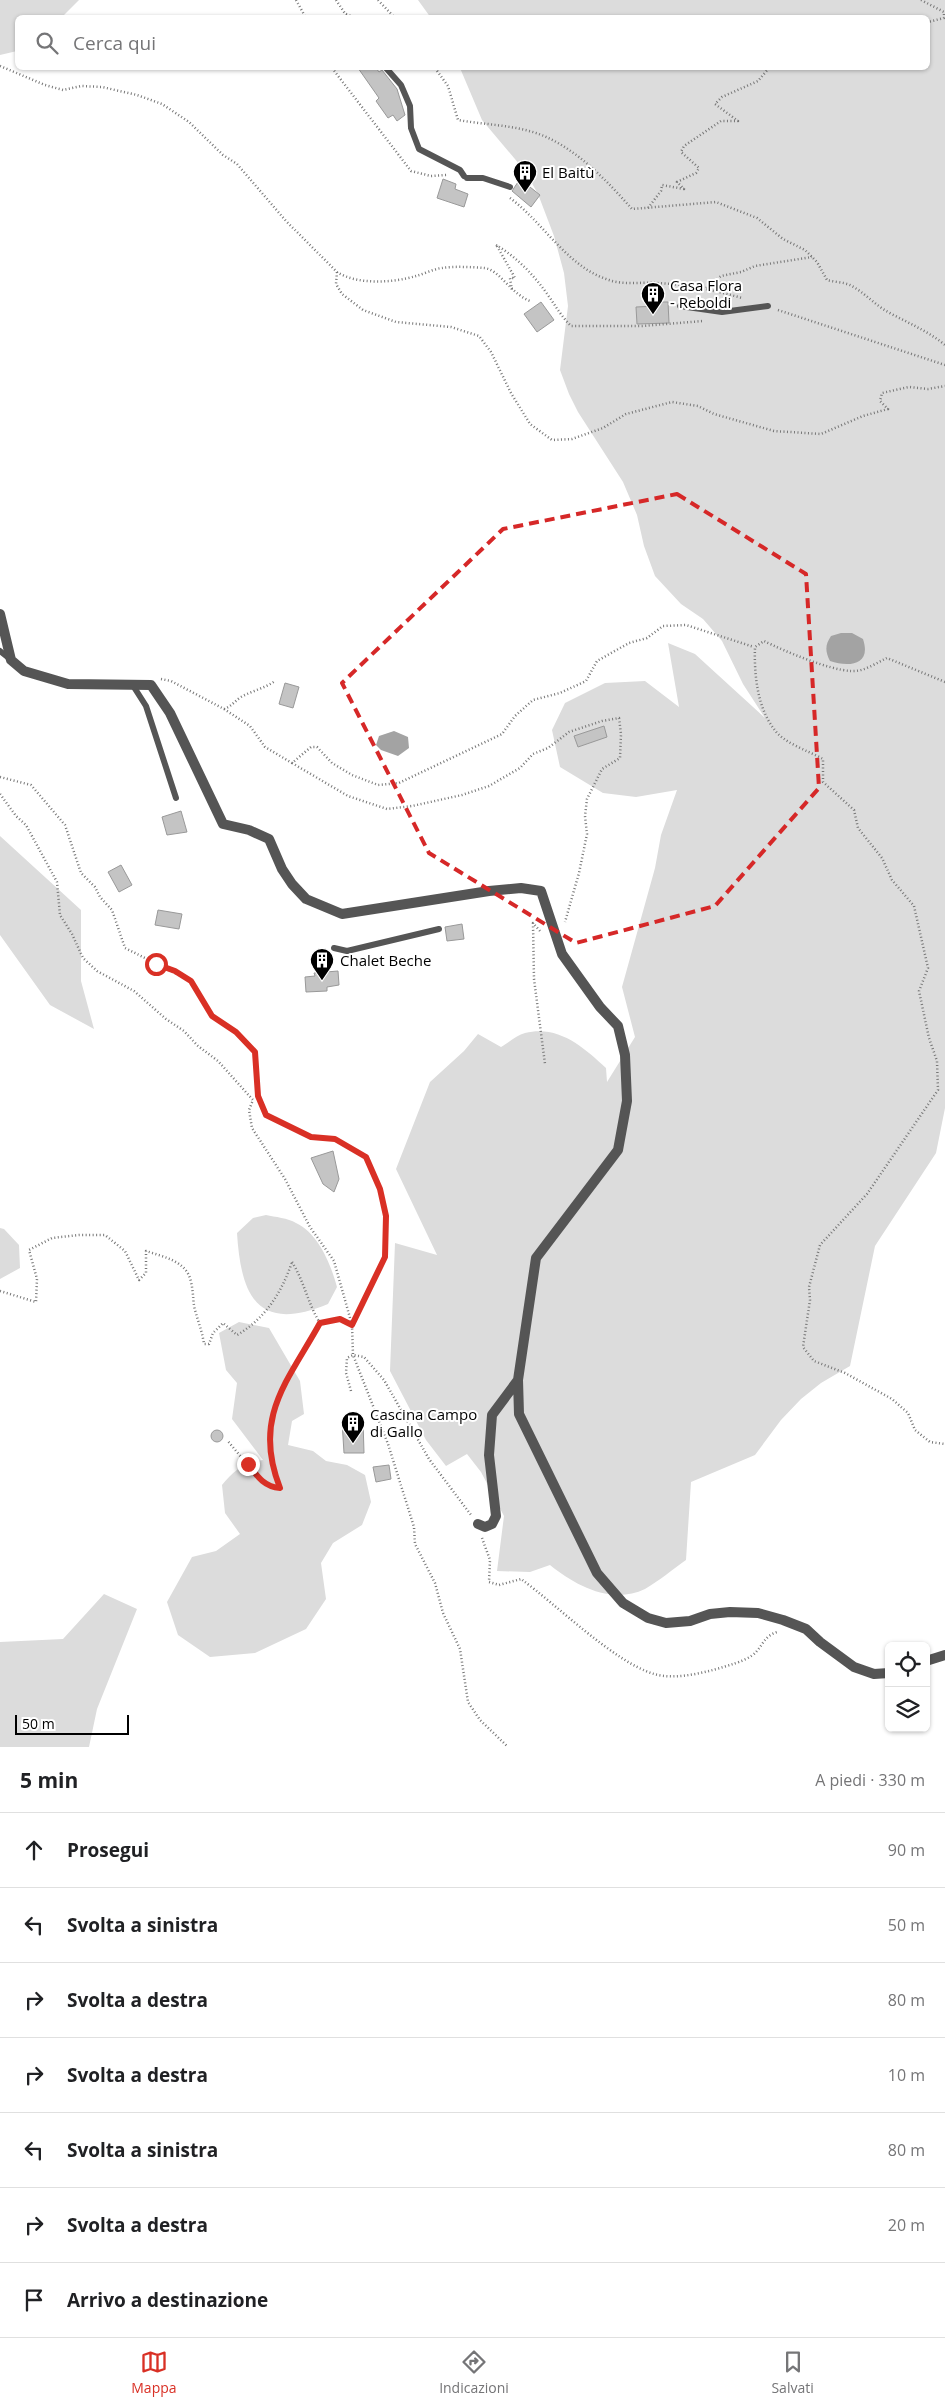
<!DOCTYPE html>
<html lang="it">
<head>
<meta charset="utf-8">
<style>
  body { margin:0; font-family:"Open Sans",sans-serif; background:#f6f6f6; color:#202124 }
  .controls { position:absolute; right:15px; bottom:15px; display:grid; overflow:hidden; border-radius:8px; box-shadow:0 1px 4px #0004 }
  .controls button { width:45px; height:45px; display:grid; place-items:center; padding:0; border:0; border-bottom:1px solid #e0e0e0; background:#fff; color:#202124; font:25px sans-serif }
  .scale { position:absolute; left:15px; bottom:12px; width:114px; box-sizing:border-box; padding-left:5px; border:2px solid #000; border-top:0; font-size:14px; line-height:18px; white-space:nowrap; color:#000; -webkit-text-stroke:4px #fff; paint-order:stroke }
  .stop { position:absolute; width:15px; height:15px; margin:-11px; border:4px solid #d93025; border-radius:50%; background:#fff }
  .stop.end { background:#d93025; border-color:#fff; box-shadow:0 1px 5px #0008 }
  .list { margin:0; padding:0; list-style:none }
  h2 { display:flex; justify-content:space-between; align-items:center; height:65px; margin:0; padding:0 20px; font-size:21px }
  h2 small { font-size:16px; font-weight:400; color:#757577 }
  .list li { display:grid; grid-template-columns:32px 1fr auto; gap:15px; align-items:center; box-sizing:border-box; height:75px; padding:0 20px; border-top:1px solid #e0e0e0 }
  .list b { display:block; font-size:19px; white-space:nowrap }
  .list em { font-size:16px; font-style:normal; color:#757577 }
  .icon { flex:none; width:28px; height:28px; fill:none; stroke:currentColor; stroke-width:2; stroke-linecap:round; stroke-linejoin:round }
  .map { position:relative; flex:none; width:945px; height:1747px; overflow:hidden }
  .search { position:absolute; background:#fff; box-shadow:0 1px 4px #0004; left:15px; right:15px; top:15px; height:55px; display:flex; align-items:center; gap:12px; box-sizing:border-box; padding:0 18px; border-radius:8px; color:#757577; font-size:19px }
  .sheet { height:590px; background:#fff }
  nav { display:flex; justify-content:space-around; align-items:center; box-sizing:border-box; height:70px; border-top:1px solid #e0e0e0; background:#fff; font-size:14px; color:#757577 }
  nav a { display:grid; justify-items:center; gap:2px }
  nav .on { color:#d93025 }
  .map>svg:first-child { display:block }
  .green { fill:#dcdcdc }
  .water { fill:#a3a3a3 }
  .building { fill:#c4c4c4; stroke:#999 }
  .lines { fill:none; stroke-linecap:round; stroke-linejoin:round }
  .path { stroke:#777; stroke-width:2.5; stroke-dasharray:1 2.5; stroke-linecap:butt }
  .service { stroke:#555; stroke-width:6 }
  .minor { stroke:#555; stroke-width:10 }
  .route { stroke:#d93025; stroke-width:6 }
  .marked { fill:none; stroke:#d62828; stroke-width:4; stroke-dasharray:10 6; stroke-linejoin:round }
  .labels { text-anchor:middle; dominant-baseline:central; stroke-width:4; stroke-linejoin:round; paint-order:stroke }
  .poi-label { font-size:15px; fill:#000; stroke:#fff; text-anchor:start }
</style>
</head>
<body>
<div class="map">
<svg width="945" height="1747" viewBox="0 0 945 1747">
  <rect width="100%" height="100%" fill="#fff"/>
  <!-- green -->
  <path class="green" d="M 0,0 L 79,0 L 62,17 L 18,18 L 17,51 L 0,55 Z
    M 418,0 L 945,0 L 945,1108 L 936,1153 L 875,1246 L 850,1366 L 821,1383 L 801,1399 L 781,1420 L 755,1455 L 691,1482 L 686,1560 C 673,1569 659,1581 645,1589 C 612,1605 576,1586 550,1565 L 530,1572 L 497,1571 L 504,1516 L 481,1472 L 467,1454 L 446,1466 L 426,1440 L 390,1371 L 395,1243 L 437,1255 L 396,1169 L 430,1082 L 464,1051 L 478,1034 L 501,1047 C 508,1043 517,1035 525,1033 C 559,1025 583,1047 606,1068 L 607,1082 L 635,1037 L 622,987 L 655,868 L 661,835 L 677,790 L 636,797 L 603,793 L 560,767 L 552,730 L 565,703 L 605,683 L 645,681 L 679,707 L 668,643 L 695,654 L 765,718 L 743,684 L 722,641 L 703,619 L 681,604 L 655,576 L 644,546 L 637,515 L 623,482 L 578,412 L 569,394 L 560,370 L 568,306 L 564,273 L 554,236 L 538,194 L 525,171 L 482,120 L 460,68 L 928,68 L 928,18 L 431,18 Z
    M 0,836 L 81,910 L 81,981 L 94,1029 L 50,1005 L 0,935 Z
    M 266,1215 C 275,1217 288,1218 296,1223 C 319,1234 331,1265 337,1287 L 328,1304 C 258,1333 241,1297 237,1233 L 253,1218 Z
    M 0,1228 L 4,1229 L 19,1245 L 20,1268 L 0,1279 Z
    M 239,1322 L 269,1328 L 300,1381 L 304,1414 L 292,1421 L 288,1445 L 313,1451 L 326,1461 L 347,1465 L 365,1475 L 371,1502 L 362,1525 L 333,1543 L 321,1563 L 326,1599 L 306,1629 L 255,1653 L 210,1657 L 178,1635 L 167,1602 L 192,1557 L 216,1551 L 240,1534 L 225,1513 L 222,1485 C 233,1471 245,1462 263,1460 L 232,1419 L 237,1383 L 226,1370 L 219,1333 Z
    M 104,1594 L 137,1609 L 97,1709 L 89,1747 L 0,1747 L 0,1642 L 63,1639 Z"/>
  <!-- water -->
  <path class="water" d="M 841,633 L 852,633 L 863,639 C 872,666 848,667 830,661 C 825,651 825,645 831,636 Z
    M 394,731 L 408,737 L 409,748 L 398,756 L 381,750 L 376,745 L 379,736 Z"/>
  <!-- building -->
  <path class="building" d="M 358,68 L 376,68 L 379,72 L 382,70 L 397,89 L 405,115 L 397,121 L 393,115 L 388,118 L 376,101 L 379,98 Z
    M 443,179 L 456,184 L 455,189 L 468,194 L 464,207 L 437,198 Z
    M 520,179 L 540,195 L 531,207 L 512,191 Z
    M 541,302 L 554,320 L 537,332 L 524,314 Z
    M 657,302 L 668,302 L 669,323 L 637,324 L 636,307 L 657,306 Z
    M 285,683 L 299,687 L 293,708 L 279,704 Z
    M 604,726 L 607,737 L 578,747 L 574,736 Z
    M 181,811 L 187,832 L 167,835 L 162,817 Z
    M 121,865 L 132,885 L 119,892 L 108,872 Z
    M 158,910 L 182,914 L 179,929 L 155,925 Z
    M 462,924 L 464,939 L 447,941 L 445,927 Z
    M 338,971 L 339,985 L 327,987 L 327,991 L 306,992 L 305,977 L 315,976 L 314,973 Z
    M 333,1151 L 339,1179 L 334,1192 L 323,1184 L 311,1158 Z
    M 363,1420 L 364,1453 L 344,1453 L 342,1421 Z
    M211 1436a6 6 0 1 1 12 0a6 6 0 1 1-12 0Z
    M 389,1465 L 391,1479 L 376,1482 L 373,1467 Z"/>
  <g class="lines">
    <!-- path -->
    <path class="path" d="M 296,0 L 306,18
      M 336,0 L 348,18
      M 378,0 L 395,18
      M 921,0 L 944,12 L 944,18 L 928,22
      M 346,14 L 356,18
      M 0,66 L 45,85 L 63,90 L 81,86 L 102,87 L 137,95 L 162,104 L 189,122 L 223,155 L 237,164 L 286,221 L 337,272 C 357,285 393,283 416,276 C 424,274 433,269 442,268 C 454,266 471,267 484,268 C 499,269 511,294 530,301
      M 332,68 L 411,171 L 431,176 L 447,175
      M 435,68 L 448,86 L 458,120 C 486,125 518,125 544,136 C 579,151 608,182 632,209 L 716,202 L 757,218 L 783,239 L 805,250 L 817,262 L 827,280 C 834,282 843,282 850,285 C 864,292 875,305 888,312 C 908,323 928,331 945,345
      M 510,198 C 544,223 567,267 609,280 C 623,285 641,282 655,283 C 685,284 713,290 742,298
      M 648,208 L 661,191 L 662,185 L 684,189 L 677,182 L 696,173 L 699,168 L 681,152 L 684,146 L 721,121 L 738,121 L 715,104 L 722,97 L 758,81 L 769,68
      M 496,245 C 515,256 532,273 545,291 C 554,303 560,315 571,326 L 642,326 L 703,321
      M 497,246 L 515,278 L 510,278 L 512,291
      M 337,272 L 336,284 L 342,294 L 363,310 L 396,322 L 451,327 L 479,336 L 491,352 L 511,393 L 530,424 L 552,440 L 572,439 L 603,428 L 626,414 L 672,402 L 698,406 L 714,414 L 774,431 L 821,434 L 863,416 L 888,409 L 880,401 L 882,393 L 909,387 L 928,389 L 945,386
      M 706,288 L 721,276 L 741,272 L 755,266 L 812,257
      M 778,310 L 945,365
      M 161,679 L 171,681 L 224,709 C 232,706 235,701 241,697 C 252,691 265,688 275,681
      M 945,682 L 887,658 C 876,663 864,672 851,671 C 829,670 784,651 764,641 L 755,647 C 754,673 757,707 774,729 C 783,743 809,751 823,759 L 823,782 L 854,810 L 858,828 L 882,858 L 892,880 L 914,906 L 928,968 L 919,991 L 929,1038 L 937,1061 L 938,1090 L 867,1194 L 820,1245 L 809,1287 L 810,1300 L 803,1347 L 814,1361 L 845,1373 L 892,1399 L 908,1413 L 915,1430 L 930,1442 L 945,1444
      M 224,709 L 250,726 L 265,747 L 292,763 L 311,747 L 317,747 L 332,763 L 352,775 L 378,785 L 399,783 L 502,734 L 515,716 L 533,700 L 560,693 L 586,681 L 597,661 L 629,643 L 647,638 L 663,626 L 686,625 L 754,647
      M 292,763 L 348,796 L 387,809 L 412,806 L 462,795 L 489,786 L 520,768 L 533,754 L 548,748 L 569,732 L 602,721 L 619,718 L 621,734 L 620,758 L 602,769 L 587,799 L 585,816 L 587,834 L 579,873 L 565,922
      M 0,777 L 31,785 L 65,825 L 81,873 L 95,887 L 100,897 L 112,910 L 125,948 L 191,981 L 212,1016 L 236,1032 L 255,1052 L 258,1096 L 266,1115 L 311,1137 L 335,1139 L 366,1157 L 380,1189 L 386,1216 L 385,1257 L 352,1325 L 353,1355 L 388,1444 L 414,1527 L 415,1544 L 435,1583 L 443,1613 L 460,1649 L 468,1702 L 480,1720 L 508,1747
      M 0,794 L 16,816 L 26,825 L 57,882 L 60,915 L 72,934 L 83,958 L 97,971 L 134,991 L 166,1019 L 184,1031 L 198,1046 L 218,1061 L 253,1100 L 249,1110 L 252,1128 L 285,1179 L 310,1227 L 334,1261 L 352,1325 L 340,1319 L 320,1323 C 289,1382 251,1416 280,1488 L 261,1481 L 227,1440
      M 540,931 L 533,923 L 534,979 L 545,1064
      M 292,1262 C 304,1281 308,1304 320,1323
      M 0,1291 L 36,1302 L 37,1279 L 29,1250 L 52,1238 L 79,1235 L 105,1235 L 125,1251 L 139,1280 L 146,1273 L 146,1251 C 164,1257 187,1261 191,1282 C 193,1290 193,1298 194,1306 C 197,1319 202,1330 204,1344 L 209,1344 L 213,1333 L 223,1323 L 237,1335 C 265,1319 282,1292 292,1262
      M 351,1391 L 346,1373 L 347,1358 L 353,1355 L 364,1357 L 384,1380 L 429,1459 L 471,1515
      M 482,1538 L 490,1560 L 489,1582 L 499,1585 L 521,1579 C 557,1605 614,1662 654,1674 C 677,1681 711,1671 733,1664 C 740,1662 752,1657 756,1652 C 764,1643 765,1636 777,1632"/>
    <!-- service -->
    <path class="service" d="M 386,68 L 401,85 L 410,106 L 411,128 L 419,149 L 460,170 L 464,176
      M 467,178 L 483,178 L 510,187
      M 680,306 L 722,312 L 768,306
      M 0,651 L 10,659
      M 132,684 L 146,706 L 176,798
      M 334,948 L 347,951 L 439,929"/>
    <!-- minor -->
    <path class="minor" d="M 0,614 L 11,660 L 24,671 L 68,684 L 151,685 L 170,713 L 223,824 L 249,830 L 269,839 L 282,869 L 292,884 L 306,899 L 342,914 L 489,891 L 521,888 L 541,891 L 562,954 L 600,1007 L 618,1026 L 625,1055 L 627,1101 L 618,1150 L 536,1258 L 518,1380 L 519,1414 L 597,1573 L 623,1603 L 648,1618 L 666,1623 L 690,1621 L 710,1614 L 730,1612 L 758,1613 L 783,1620 L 806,1629 L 820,1642 L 854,1667 L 874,1674 L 889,1673
      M 478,1524 L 485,1527 L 492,1524 L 496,1516 L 489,1455 L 492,1415 L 518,1380
      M 926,1661 L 945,1655"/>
  </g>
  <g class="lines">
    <!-- route -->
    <path class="route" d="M 156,964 L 175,971 L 191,981 L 212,1016 L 236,1032 L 255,1052 L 258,1096 L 266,1115 L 311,1137 L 335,1139 L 366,1157 L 380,1189 L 386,1216 L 385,1257 L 352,1325 L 340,1319 L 320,1323 C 288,1381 252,1417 280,1488 C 264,1487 257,1476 248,1464"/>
  </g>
  <!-- marked area -->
  <path class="marked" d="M 677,494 L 806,574 L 819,788 L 715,906 L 576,943 L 429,853 L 342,683 L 503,529 Z"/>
  <!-- icons -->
  <defs>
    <g id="building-pin" transform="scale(1.25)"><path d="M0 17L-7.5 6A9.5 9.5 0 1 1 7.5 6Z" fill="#000" stroke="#fff"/><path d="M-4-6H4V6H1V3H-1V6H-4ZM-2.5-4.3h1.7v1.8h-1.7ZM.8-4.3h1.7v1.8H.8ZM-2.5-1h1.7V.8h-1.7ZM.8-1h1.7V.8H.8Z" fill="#fff"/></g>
  </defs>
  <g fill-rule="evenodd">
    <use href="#building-pin" x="525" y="172"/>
    <use href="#building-pin" x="653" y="294"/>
    <use href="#building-pin" x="322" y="960"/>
    <use href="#building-pin" x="353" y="1423"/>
  </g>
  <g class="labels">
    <!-- poi labels -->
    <g class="poi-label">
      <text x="542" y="172">El Baitù</text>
      <text x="670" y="285">Casa Flora<tspan x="670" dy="17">- Reboldi</tspan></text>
      <text x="340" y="960">Chalet Beche</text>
      <text x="370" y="1414">Cascina Campo<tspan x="370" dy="17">di Gallo</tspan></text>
    </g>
  </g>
</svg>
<div class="controls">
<button><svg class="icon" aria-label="locate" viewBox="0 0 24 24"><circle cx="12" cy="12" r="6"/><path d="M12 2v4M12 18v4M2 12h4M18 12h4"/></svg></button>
<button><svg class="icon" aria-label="layers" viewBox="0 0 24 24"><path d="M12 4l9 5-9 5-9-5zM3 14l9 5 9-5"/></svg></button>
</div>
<div class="scale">50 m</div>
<div class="stop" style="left:156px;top:964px"></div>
<div class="stop end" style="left:248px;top:1464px"></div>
<div class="search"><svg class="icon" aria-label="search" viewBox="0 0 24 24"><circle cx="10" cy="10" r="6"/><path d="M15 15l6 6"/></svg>Cerca qui</div>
</div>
<section class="sheet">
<h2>5 min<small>A piedi · 330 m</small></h2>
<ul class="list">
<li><svg class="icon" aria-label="ahead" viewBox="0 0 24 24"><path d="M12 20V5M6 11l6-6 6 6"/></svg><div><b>Prosegui</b></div><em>90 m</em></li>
<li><svg class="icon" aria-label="left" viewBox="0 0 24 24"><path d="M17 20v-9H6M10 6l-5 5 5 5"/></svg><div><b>Svolta a sinistra</b></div><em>50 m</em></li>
<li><svg class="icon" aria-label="right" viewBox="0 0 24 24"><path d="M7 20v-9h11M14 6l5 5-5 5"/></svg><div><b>Svolta a destra</b></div><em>80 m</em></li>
<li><svg class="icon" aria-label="right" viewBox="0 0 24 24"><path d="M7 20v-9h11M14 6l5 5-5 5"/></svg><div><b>Svolta a destra</b></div><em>10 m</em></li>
<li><svg class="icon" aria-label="left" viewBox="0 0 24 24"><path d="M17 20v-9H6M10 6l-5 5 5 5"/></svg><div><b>Svolta a sinistra</b></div><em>80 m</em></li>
<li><svg class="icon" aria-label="right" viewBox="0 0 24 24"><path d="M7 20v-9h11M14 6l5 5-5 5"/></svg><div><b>Svolta a destra</b></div><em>20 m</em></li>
<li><svg class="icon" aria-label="arrive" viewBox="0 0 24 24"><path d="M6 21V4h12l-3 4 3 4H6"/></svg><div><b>Arrivo a destinazione</b></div></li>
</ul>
</section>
<nav>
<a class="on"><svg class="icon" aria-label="map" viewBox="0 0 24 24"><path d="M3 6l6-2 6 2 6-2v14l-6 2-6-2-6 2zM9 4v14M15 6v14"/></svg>Mappa</a>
<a><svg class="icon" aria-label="directions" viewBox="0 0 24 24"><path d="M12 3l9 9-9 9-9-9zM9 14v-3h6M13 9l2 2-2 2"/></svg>Indicazioni</a>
<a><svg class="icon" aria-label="saved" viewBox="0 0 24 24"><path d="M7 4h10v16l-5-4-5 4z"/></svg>Salvati</a>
</nav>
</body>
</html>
